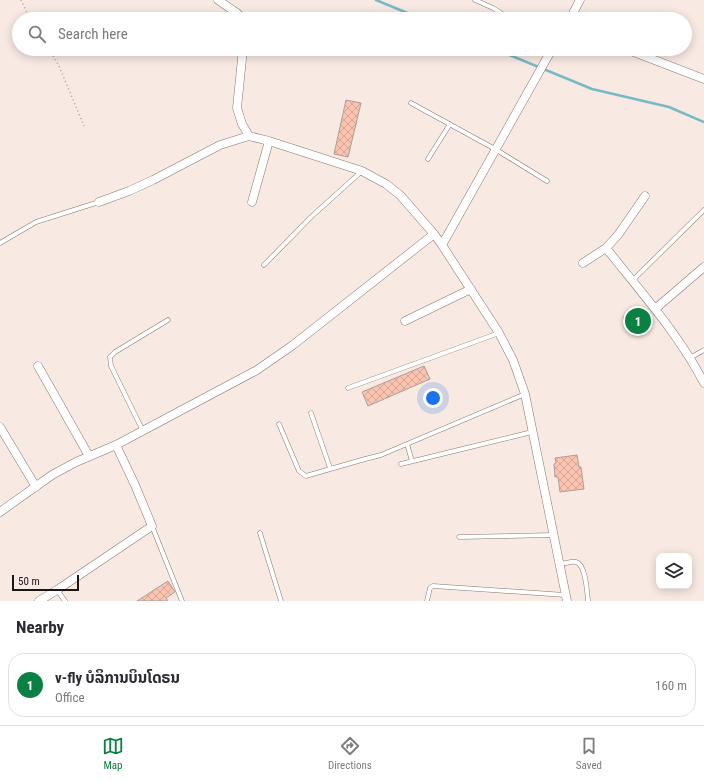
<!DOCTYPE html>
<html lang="en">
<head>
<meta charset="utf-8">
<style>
  body { margin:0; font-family:"Roboto Condensed","Noto Sans Lao",sans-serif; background:#f7f7f7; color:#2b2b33 }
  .controls { position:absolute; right:12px; bottom:12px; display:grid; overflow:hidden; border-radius:8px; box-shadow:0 2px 10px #0003 }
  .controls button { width:36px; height:36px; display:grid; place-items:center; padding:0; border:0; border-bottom:1px solid #e1e1e2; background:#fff; color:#2b2b33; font:20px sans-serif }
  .scale { position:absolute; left:12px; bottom:10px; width:67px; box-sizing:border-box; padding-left:4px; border:2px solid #1b1614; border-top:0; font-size:11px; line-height:14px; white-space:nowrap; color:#1b1614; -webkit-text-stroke:3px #f9e9e3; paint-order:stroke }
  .you { position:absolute; left:433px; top:398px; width:14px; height:14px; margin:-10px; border:3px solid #fff; border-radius:50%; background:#1a73e8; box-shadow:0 0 0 6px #1a73e833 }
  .badge { display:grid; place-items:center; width:26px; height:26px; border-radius:50%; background:#0b8043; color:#fff; font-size:13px; font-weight:700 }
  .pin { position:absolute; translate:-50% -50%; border:2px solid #fff; box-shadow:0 1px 4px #0006 }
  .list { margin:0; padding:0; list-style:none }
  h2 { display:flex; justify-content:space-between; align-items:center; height:52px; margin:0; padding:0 16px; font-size:17px }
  h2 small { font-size:13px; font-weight:400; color:#7c7c81 }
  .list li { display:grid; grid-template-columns:26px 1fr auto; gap:12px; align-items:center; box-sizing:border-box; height:64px; margin:0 8px 8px; padding:0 8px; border:1px solid #e1e1e2; border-radius:16px }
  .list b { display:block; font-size:15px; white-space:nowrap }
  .list p { margin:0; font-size:13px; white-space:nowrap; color:#7c7c81 }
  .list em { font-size:13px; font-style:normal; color:#7c7c81 }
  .icon { flex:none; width:22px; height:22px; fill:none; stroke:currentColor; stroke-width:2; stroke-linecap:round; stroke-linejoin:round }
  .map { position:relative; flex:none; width:704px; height:601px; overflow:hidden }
  .search { position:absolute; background:#fff; box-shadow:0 2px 10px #0003; left:12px; right:12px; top:12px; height:44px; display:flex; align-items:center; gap:10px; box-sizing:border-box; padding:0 14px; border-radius:22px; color:#7c7c81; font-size:15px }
  .sheet { height:124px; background:#fff }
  nav { display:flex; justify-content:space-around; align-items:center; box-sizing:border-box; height:56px; border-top:1px solid #e1e1e2; background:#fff; font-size:11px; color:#7c7c81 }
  nav a { display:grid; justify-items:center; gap:2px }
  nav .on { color:#0b8043 }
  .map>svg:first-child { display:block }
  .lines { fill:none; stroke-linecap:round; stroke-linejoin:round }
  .stream { stroke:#77b9c6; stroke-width:2.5 }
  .building { fill:url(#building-cross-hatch); stroke:#ae9f9a }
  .service-casing { stroke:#867873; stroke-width:5 }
  .minor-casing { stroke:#867873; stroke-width:9 }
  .path { stroke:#aa9e99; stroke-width:1.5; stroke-dasharray:1 3; stroke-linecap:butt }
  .service { stroke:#fff; stroke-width:4 }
  .minor { stroke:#fff; stroke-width:8 }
</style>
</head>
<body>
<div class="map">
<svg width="704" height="601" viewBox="0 0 704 601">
  <defs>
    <pattern id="building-cross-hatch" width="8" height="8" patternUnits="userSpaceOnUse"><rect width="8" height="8" fill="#fac3af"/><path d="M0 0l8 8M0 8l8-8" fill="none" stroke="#d6a796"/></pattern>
  </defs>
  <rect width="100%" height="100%" fill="#f9e9e3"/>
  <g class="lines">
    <!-- stream -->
    <path class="stream" d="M 376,0 L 422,19
      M 495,49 L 592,89 L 669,107 L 704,122"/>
  </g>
  <!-- building -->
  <path class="building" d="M 346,100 L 361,103 L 348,157 L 334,154 Z
    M 646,311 L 649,325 L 627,330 L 623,317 Z
    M 424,366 L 430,379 L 368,406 L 362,392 Z
    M 577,455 L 579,467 L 581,467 L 584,489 L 560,492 L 558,477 L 555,477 L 554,464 L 556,463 L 555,458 Z
    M 168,581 L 175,592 L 166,598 L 168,601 L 137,601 Z"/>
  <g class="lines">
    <!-- service casing -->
    <g class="service-casing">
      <path id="service" d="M 475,0 L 493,8 L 510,19
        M 411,103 L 495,149 L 547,181
        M 428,159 L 450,124
        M 0,243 L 36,222 L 99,202
        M 264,265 L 311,217 L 362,171
        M 632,281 L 704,210
        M 690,358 L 704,350
        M 348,388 L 499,333
        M 311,413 L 330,468
        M 279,424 L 299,471 L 306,476 L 365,459 L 381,455 L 525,394
        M 143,431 L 111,366 L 110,357 L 115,352 L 168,320
        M 407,444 L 412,461
        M 401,464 L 532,432
        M 152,526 L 182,601
        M 260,533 L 281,601
        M 459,537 L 553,535
        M 559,564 C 564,564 571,561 576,562 C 586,565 587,591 588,601
        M 57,590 L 65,601
        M 427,601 L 430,588 L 433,586 L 565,595"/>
    </g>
    <!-- minor casing -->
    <g class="minor-casing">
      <path id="minor" d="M 218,0 L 237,13 L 243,19
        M 570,19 L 580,0
        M 243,49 L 237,108 L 242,124 L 249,136 L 269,141 L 362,171 L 386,184 L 400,195 L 434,234 L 442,245 L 499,333 L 513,360 L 525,394 L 567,601
        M 626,49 L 704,79
        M 99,202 L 129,191 L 153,180 L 220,145 L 249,136
        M 252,202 L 269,141
        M 442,245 L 552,49
        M 606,248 C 640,291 678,333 704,383
        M 583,263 L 606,248 L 618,235 L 645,196
        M 655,309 L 704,267
        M 405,321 L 471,289
        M 38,366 L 89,456
        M 0,427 L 36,487
        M 0,512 L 52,475 L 76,462 L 116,445 L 257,370 L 293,345 L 434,234
        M 39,601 L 57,590 L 152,526 L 135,485 L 116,445"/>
    </g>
    <!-- path -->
    <path class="path" d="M 21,0 L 30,19
      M 49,49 L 59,66 L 84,126"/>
    <!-- service -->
    <use href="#service" class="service"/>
    <!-- minor -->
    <use href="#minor" class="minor"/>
  </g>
</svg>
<div class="controls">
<button><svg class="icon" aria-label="layers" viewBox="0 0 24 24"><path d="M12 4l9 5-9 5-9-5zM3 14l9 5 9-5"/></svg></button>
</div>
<div class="scale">50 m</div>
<div class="you"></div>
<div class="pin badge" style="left:638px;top:321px">1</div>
<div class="search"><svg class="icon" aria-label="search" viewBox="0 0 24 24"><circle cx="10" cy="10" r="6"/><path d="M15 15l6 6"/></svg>Search here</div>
</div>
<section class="sheet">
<h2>Nearby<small></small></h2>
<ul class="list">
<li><span class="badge">1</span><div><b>v-fly ບໍລິການບິນໂດຣນ</b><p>Office</p></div><em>160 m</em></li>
</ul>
</section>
<nav>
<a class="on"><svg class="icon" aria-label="map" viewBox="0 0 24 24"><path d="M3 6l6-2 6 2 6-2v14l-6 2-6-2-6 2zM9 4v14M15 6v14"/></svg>Map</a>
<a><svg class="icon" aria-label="directions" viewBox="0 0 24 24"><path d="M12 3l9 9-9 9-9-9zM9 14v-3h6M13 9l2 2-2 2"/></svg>Directions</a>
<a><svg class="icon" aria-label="saved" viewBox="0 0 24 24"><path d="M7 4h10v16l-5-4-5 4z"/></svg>Saved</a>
</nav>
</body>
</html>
